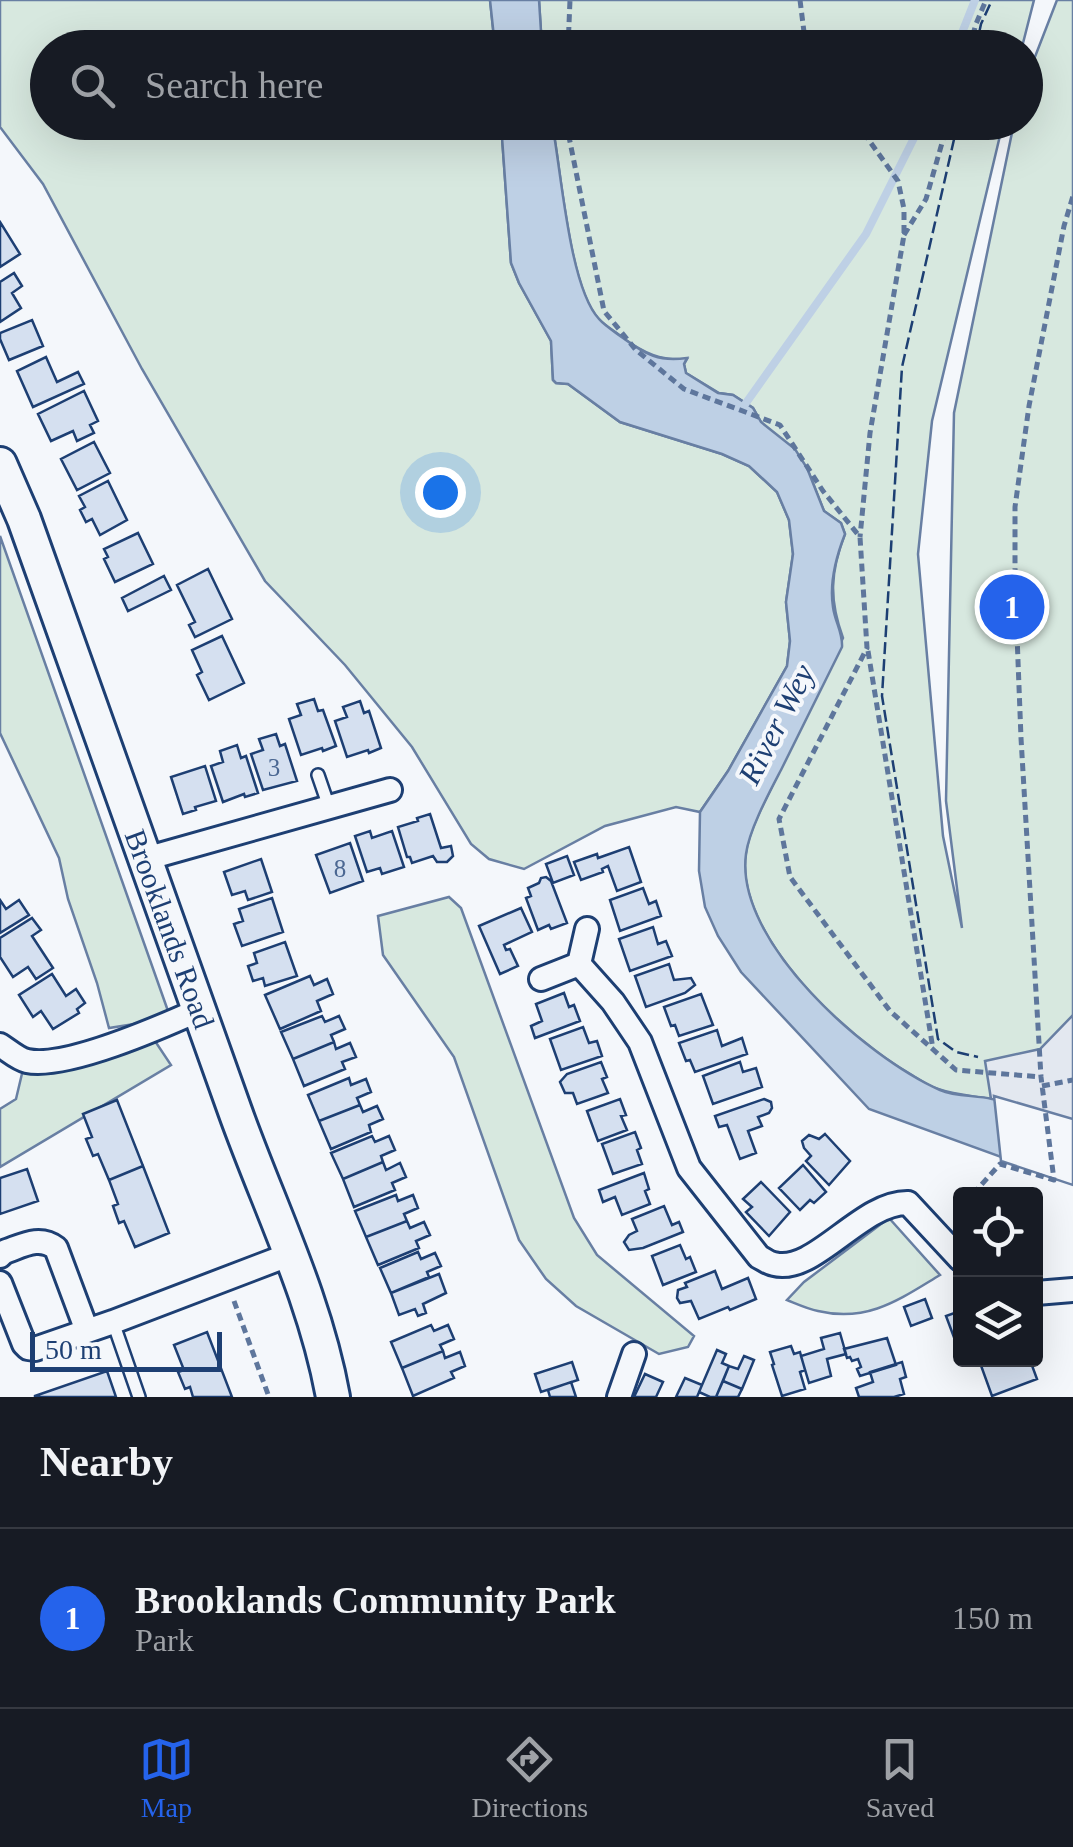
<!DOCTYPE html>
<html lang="en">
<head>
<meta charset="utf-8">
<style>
  body { margin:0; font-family:"Times New Roman",serif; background:#20242c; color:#f1f3f6 }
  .controls { position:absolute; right:30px; bottom:30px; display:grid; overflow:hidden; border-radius:10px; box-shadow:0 10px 40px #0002 }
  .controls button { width:90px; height:90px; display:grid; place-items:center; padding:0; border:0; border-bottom:2px solid #363941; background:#171b24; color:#f1f3f6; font:50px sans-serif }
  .scale { position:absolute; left:30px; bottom:25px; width:192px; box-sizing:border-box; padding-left:10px; border:5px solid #1d3f73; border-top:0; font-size:28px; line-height:35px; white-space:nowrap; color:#1d3f73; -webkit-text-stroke:8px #f4f7fb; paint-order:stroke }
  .you { position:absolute; left:440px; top:492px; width:35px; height:35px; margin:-25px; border:8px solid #fff; border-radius:50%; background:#1a73e8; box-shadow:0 0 0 15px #1a73e833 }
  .badge { display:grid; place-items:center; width:65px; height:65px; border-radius:50%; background:#2563eb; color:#fff; font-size:32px; font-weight:700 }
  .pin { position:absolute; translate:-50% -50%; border:5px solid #fff; box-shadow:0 2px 10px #0006 }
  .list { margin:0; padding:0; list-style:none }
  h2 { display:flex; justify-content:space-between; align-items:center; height:130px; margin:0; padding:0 40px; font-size:42px }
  h2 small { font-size:32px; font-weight:400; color:#9ea1a6 }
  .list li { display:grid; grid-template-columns:65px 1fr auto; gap:30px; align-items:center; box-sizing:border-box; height:180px; padding:0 40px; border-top:2px solid #363941 }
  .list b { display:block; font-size:38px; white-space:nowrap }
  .list p { margin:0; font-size:32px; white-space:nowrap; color:#9ea1a6 }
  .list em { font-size:32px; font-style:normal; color:#9ea1a6 }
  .icon { flex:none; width:55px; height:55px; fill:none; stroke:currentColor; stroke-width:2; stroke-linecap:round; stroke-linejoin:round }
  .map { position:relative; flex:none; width:1073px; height:1397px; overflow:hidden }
  .search { position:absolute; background:#171b24; box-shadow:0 10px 40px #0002; left:30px; right:30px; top:30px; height:110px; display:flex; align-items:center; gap:25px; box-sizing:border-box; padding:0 35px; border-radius:55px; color:#9ea1a6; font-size:38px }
  .sheet { height:310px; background:#171b24 }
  nav { display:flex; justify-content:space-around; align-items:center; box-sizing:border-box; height:140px; border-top:2px solid #363941; background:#171b24; font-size:28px; color:#9ea1a6 }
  nav a { display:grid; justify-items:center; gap:5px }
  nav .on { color:#2563eb }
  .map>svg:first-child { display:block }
  .green { fill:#d7e8df; stroke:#687fa3; stroke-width:2.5 }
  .parking { fill:#e3e8f0; stroke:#687fa3; stroke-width:2.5 }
  .water { fill:#bed0e5; stroke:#687fa3; stroke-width:2.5 }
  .pier { fill:#f4f7fb; stroke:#687fa3; stroke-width:2.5 }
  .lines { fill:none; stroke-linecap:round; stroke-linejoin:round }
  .stream { stroke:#bed0e5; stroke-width:8 }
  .building { fill:#d5e0f0; stroke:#1d3f73; stroke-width:2.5 }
  .service-casing { stroke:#1d3f73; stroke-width:16 }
  .minor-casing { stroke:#1d3f73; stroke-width:28 }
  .secondary-casing { stroke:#1d3f73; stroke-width:38 }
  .path { stroke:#5e769c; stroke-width:5; stroke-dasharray:8 5; stroke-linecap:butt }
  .service { stroke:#f4f7fb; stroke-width:11 }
  .minor { stroke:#f4f7fb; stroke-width:22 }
  .secondary { stroke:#f4f7fb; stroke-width:32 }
  .fence { stroke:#1d3f73; stroke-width:2.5; stroke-dasharray:12 5; stroke-linecap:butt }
  .labels { text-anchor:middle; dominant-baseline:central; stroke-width:8; stroke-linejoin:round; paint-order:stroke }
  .number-label { font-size:25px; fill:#4b6792 }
  .street-label { font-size:30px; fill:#1d3f73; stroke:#f4f7fb }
  .water-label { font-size:32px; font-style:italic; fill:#1d3f73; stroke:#f4f7fb }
</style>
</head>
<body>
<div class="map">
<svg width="1073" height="1397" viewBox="0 0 1073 1397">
  <rect width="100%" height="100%" fill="#f4f7fb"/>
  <!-- green -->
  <path class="green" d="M 0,0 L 490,0 L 495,47 L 48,48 L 48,122 L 501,123 L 511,263 L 519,283 L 551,341 L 553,380 L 556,383 L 568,384 L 620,422 L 722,454 L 749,466 L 777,492 L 789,520 L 793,554 L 786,602 L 790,641 L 787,666 L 728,771 L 700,812 L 676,807 L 605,826 L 524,869 L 489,859 L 471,844 L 412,747 L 345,665 L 265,581 L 142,369 L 43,184 L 0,127 Z
    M 539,0 L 1034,0 L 1022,47 L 542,48 Z
    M 1057,0 L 1073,0 L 1073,1118 L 991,1096 L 991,1099 C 974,1096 955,1095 938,1089 C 929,1087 920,1080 912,1075 C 848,1039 733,934 746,853 C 749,829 767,798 777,776 C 799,730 821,684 843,638 C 829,600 830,572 845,534 L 841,523 L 824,511 L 807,468 L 761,422 L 753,408 L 733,395 L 719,393 L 686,373 L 684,364 L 687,359 C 660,361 644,353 623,338 C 615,331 605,326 598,318 C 569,287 561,168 552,123 L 1003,123 L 932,421 L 918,554 L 943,836 L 962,928 L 946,801 L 954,413 L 1014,123 L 1026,122 L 1026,80 Z
    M 0,536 L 168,1011 L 147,1022 L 109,1028 L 97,983 L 68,899 L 59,858 L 0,733 Z
    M 449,897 L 461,908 L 574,1218 L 597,1255 L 694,1336 L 688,1347 L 659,1354 L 576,1306 L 546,1279 L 519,1240 L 454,1057 L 383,955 L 378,916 Z
    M 149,1032 L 171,1065 L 0,1167 L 0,1109 L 16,1099 L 25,1061 Z
    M 889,1218 L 940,1275 C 900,1299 868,1323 818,1311 C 808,1309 797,1304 787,1300 L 804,1282 Z"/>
  <!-- parking -->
  <path class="parking" d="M 1073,1015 L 1073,1121 L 991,1099 L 985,1061 L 1040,1049 Z"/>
  <!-- water -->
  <path class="water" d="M 490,0 L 539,0 L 542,47 L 495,47 Z
    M 501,123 L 552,123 C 561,168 569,287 599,319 C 605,326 615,332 623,338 C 646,355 659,362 687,358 L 684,364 L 686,373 L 718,393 L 733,395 L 753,408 L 761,422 L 795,449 L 807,468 L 824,511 L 841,523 L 845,534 C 836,557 829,582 833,607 C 835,622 843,633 842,647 C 822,688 801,729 781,770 C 769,793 749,830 746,854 C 734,942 867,1058 940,1090 C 956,1097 975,1095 992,1099 C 1019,1104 1046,1113 1073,1121 L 1001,1157 L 869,1109 L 741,972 L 718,936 L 705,907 L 699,871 L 700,812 L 728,771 L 787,666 L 790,641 L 786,602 L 793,554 L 789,520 L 777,492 L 749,466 L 722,454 L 620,422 L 568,384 L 556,383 L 553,380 L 551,341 L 519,283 L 511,263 Z"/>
  <!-- pier -->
  <path class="pier" d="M 994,1096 L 1073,1119 L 1073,1185 L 1001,1161 Z"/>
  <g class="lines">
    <!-- stream -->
    <path class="stream" d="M 956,48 L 975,0
      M 741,410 L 866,234 L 922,122"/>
  </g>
  <!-- building -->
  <path class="building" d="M 0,222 L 20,254 L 0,267 Z
    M 14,273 L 22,286 L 12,293 L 21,308 L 0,322 L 0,282 Z
    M 32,320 L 43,346 L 9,360 L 0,339 L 0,333 Z
    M 46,357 L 57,382 L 78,372 L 84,384 L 33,407 L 17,371 Z
    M 84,391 L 98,421 L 90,425 L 94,433 L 77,441 L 73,431 L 51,441 L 38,414 Z
    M 94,442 L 110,473 L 77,490 L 61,459 Z
    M 108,481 L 127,520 L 100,535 L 92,519 L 86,522 L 80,510 L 85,507 L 79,496 Z
    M 138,533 L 153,564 L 115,582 L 104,559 L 108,557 L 104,549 Z
    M 208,569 L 232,619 L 195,637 L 189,625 L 195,622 L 177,585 Z
    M 164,576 L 171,590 L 128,611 L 122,598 Z
    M 222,636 L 244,683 L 209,700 L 197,675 L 202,672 L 192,650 Z
    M 314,699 L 318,711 L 323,710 L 336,746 L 323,751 L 322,748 L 301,755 L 289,719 L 301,715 L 297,704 Z
    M 360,701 L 364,713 L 369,711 L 381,748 L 369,753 L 368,750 L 347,757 L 335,721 L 347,717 L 343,707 Z
    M 276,734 L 280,746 L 285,744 L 297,781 L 263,790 L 251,754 L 263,750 L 259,739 Z
    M 237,745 L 241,758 L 246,756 L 258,793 L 245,797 L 244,794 L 223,802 L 211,766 L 223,762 L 220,751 Z
    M 205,766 L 216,801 L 195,807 L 196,810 L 183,814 L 171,777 Z
    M 430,814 L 441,848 L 451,846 L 453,856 L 447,862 L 437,862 L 433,856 L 412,863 L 410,857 L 407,857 L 398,827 L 418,821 L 417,818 Z
    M 370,831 L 372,838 L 392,831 L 404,867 L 382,874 L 380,868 L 367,872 L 355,836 Z
    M 350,843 L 363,881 L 330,893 L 316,855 Z
    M 629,847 L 641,882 L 617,891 L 608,866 L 602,869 L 603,872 L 581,880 L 574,862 L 597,854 L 598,858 Z
    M 567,856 L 574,875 L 553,883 L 546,864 Z
    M 261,859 L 272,892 L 248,900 L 245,891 L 232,895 L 224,872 Z
    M 546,877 L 551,881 L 567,923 L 551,929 L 549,925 L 538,930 L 526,898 L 531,896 L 528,888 L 539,883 L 541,878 Z
    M 643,888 L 649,904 L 656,901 L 661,916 L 620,931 L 610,900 Z
    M 272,898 L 283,932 L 242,946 L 234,924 L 243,921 L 239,909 Z
    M 0,900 L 6,909 L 19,900 L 29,915 L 0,933 Z
    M 521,908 L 532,932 L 504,945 L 506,950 L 510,949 L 518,966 L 500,974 L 479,926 Z
    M 32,918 L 41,930 L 32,936 L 53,968 L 36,979 L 28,967 L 13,977 L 0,957 L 0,938 Z
    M 653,927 L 658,944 L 666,941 L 672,956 L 630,971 L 619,939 Z
    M 285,942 L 297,976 L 265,986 L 263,978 L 253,981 L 248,966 L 257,963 L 254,953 Z
    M 669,964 L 674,980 L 691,978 L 695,985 L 685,993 L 646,1007 L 635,976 Z
    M 52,974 L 66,996 L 76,989 L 85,1003 L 77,1009 L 79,1013 L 53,1029 L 41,1011 L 33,1017 L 19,995 Z
    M 310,976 L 314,985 L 327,979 L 333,994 L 317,1001 L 321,1011 L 280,1029 L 265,995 Z
    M 564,993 L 569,1007 L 574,1005 L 580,1021 L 535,1038 L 531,1026 L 542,1021 L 536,1004 Z
    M 701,994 L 713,1025 L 679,1036 L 675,1025 L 671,1026 L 664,1007 Z
    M 322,1016 L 325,1022 L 339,1016 L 345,1029 L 331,1035 L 334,1042 L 293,1059 L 281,1032 Z
    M 583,1027 L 589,1043 L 597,1041 L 602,1056 L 561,1070 L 550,1039 Z
    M 717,1030 L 722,1046 L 742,1038 L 747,1054 L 695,1072 L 690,1060 L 686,1061 L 679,1043 Z
    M 334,1042 L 336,1049 L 350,1043 L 356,1057 L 342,1062 L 345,1069 L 304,1086 L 293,1059 Z
    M 601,1062 L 607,1077 L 602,1079 L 608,1093 L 577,1104 L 573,1093 L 565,1093 L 560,1082 L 567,1074 Z
    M 740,1062 L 743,1072 L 756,1068 L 762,1087 L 713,1104 L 703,1076 Z
    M 349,1078 L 351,1085 L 366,1079 L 371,1092 L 357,1098 L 360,1105 L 319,1121 L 308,1095 Z
    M 620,1099 L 626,1115 L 621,1116 L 627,1130 L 598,1141 L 587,1111 Z
    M 764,1099 L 771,1102 L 772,1108 L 769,1113 L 758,1117 L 762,1126 L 748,1131 L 756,1153 L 740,1159 L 727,1125 L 719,1127 L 715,1116 Z
    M 117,1100 L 143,1166 L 109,1180 L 98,1154 L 93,1156 L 86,1139 L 92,1137 L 83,1114 Z
    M 360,1105 L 363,1112 L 377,1106 L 383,1119 L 369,1125 L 371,1132 L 331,1149 L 319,1121 Z
    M 635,1132 L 641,1148 L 637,1150 L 642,1164 L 613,1174 L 602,1144 Z
    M 825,1134 L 850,1161 L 829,1185 L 806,1161 L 811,1156 L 804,1148 L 802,1141 L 809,1135 L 819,1139 Z
    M 372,1136 L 375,1142 L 389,1136 L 395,1150 L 381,1156 L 383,1162 L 343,1179 L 331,1153 Z
    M 383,1162 L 386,1170 L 400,1163 L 406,1177 L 392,1183 L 395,1190 L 354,1207 L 343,1179 Z
    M 803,1165 L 826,1192 L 814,1203 L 810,1200 L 800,1210 L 779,1188 Z
    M 143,1166 L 169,1233 L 135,1247 L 124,1221 L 119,1223 L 113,1206 L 118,1204 L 109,1180 Z
    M 27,1169 L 38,1201 L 0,1214 L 0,1178 Z
    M 644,1173 L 649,1189 L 645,1191 L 650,1204 L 622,1215 L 615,1197 L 603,1202 L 599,1190 Z
    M 761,1182 L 790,1212 L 769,1236 L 746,1212 L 752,1207 L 743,1199 Z
    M 396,1195 L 398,1201 L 413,1195 L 418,1208 L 404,1214 L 407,1221 L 366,1237 L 355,1211 Z
    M 664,1206 L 672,1225 L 679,1222 L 683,1232 L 643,1248 L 629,1250 L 624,1242 L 629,1235 L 637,1231 L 632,1219 Z
    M 407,1221 L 410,1228 L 424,1222 L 430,1235 L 416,1241 L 419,1248 L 378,1265 L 366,1237 Z
    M 680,1245 L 686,1259 L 690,1257 L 696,1272 L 663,1285 L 652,1256 Z
    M 418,1252 L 421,1259 L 435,1253 L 441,1266 L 427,1272 L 429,1277 L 391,1293 L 380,1268 Z
    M 715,1271 L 722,1289 L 748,1278 L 756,1299 L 730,1310 L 728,1307 L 699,1319 L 691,1301 L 680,1303 L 677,1298 L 678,1290 L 687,1287 L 685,1283 Z
    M 439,1274 L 446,1293 L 423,1304 L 426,1313 L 418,1316 L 415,1309 L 399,1315 L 391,1293 Z
    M 925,1299 L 932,1318 L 911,1326 L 904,1307 Z
    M 960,1311 L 960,1347 L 958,1348 L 946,1316 Z
    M 431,1325 L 434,1331 L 448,1325 L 454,1339 L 440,1345 L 443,1351 L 402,1368 L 391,1342 Z
    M 207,1332 L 232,1397 L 193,1397 L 190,1387 L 185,1389 L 178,1372 L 184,1370 L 174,1345 Z
    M 840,1333 L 846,1354 L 827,1359 L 831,1376 L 809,1383 L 801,1356 L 824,1349 L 821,1338 Z
    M 887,1338 L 896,1365 L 860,1376 L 857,1369 L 861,1367 L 858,1359 L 852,1361 L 850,1357 L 847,1358 L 844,1349 Z
    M 791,1346 L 794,1354 L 800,1352 L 805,1370 L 800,1372 L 805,1389 L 782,1396 L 772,1365 L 774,1364 L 770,1352 Z
    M 717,1350 L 726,1354 L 722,1363 L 729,1366 L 716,1397 L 710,1397 L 699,1392 Z
    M 443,1351 L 445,1358 L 460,1352 L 465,1366 L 451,1372 L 454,1378 L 413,1396 L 402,1368 Z
    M 744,1356 L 754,1360 L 742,1389 L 723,1381 L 729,1366 L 738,1369 Z
    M 979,1360 L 1017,1360 L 1018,1361 L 1030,1360 L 1037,1379 L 992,1396 Z
    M 572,1362 L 578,1380 L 541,1392 L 535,1374 Z
    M 902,1362 L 906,1377 L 900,1379 L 904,1394 L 894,1397 L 859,1397 L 856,1388 L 873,1382 L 870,1372 Z
    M 107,1371 L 116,1397 L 35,1397 L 35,1396 Z
    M 645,1374 L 663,1382 L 656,1397 L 634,1397 Z
    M 685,1378 L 702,1385 L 697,1397 L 676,1397 Z
    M 723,1381 L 742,1389 L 738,1397 L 716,1397 Z
    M 571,1382 L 576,1397 L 550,1397 L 548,1390 Z"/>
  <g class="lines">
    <!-- service casing -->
    <g class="service-casing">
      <path id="service" d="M 318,775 L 329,807
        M 113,1322 L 139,1397"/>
    </g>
    <!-- minor casing -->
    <g class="minor-casing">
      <path id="minor" d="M 145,859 L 390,790
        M 587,929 L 579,964 L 613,1002 L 640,1042 L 689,1168 L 759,1257 C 764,1259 768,1263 774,1264 C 814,1275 861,1202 908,1203 L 960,1259
        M 541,979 L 579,964
        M 0,1045 C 8,1050 18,1059 27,1061 C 66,1069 161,1027 199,1010
        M 0,1256 L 4,1252 C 22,1246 39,1235 56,1248 L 87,1331
        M 0,1283 L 24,1344 L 28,1348 L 35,1349 L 113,1322 L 291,1254
        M 1036,1293 L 1073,1290
        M 619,1397 L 634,1354"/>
    </g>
    <!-- secondary casing -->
    <g class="secondary-casing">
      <path id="secondary" d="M 0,464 L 24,519 C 94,716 163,914 235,1111 C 269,1206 315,1297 333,1397"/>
    </g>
    <!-- path -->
    <path class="path" d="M 800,0 L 806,48
      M 568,48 L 570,0
      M 969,48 L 976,24 L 986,0
      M 566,122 L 604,311 L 636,350 L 684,389 L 780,425 L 823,491 L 860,537 L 867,648 L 779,819 L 790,877 L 890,1011 L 956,1070 L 1041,1077
      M 856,122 L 898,181 L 904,209 L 904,235 L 870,433 L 860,537
      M 904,235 L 926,199 L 948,122
      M 868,651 L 933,1049
      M 1042,1086 L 1073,1080
      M 973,1194 L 1000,1164 L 1054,1180 L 1041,1077 L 1021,738 L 1015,584 L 1015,507 L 1029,406 L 1064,226 L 1073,196
      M 234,1301 L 269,1397"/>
    <!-- service -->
    <use href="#service" class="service"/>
    <!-- minor -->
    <use href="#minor" class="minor"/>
    <!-- secondary -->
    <use href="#secondary" class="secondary"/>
    <!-- fence -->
    <path class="fence" d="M 976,48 L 981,24 L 992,0
      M 958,122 L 902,367 L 882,696 L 938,1039 L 956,1052 L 978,1057"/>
  </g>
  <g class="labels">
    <!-- number labels -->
    <g class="number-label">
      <text x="274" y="767">3</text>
      <text x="340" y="868">8</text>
    </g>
    <!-- street labels -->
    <g class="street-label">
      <text transform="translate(170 929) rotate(70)">Brooklands Road</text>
    </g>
    <!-- water labels -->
    <g class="water-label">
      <text transform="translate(776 724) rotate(-63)">River Wey</text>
    </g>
  </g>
</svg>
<div class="controls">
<button><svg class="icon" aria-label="locate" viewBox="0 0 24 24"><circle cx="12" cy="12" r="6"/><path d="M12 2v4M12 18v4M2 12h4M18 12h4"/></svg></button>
<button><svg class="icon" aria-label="layers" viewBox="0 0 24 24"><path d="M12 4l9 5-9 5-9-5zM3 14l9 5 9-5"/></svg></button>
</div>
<div class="scale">50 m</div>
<div class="you"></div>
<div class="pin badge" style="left:1012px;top:607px">1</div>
<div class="search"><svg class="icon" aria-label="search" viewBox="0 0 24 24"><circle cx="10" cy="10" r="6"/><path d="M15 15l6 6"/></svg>Search here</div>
</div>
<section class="sheet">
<h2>Nearby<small></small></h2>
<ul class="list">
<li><span class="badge">1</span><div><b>Brooklands Community Park</b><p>Park</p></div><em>150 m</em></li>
</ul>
</section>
<nav>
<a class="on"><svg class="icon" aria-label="map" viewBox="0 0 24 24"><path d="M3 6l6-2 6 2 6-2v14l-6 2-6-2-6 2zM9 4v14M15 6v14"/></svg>Map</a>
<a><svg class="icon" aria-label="directions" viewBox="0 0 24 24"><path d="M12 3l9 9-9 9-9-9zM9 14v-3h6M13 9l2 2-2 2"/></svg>Directions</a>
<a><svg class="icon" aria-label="saved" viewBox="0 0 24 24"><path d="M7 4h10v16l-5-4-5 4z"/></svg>Saved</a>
</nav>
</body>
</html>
